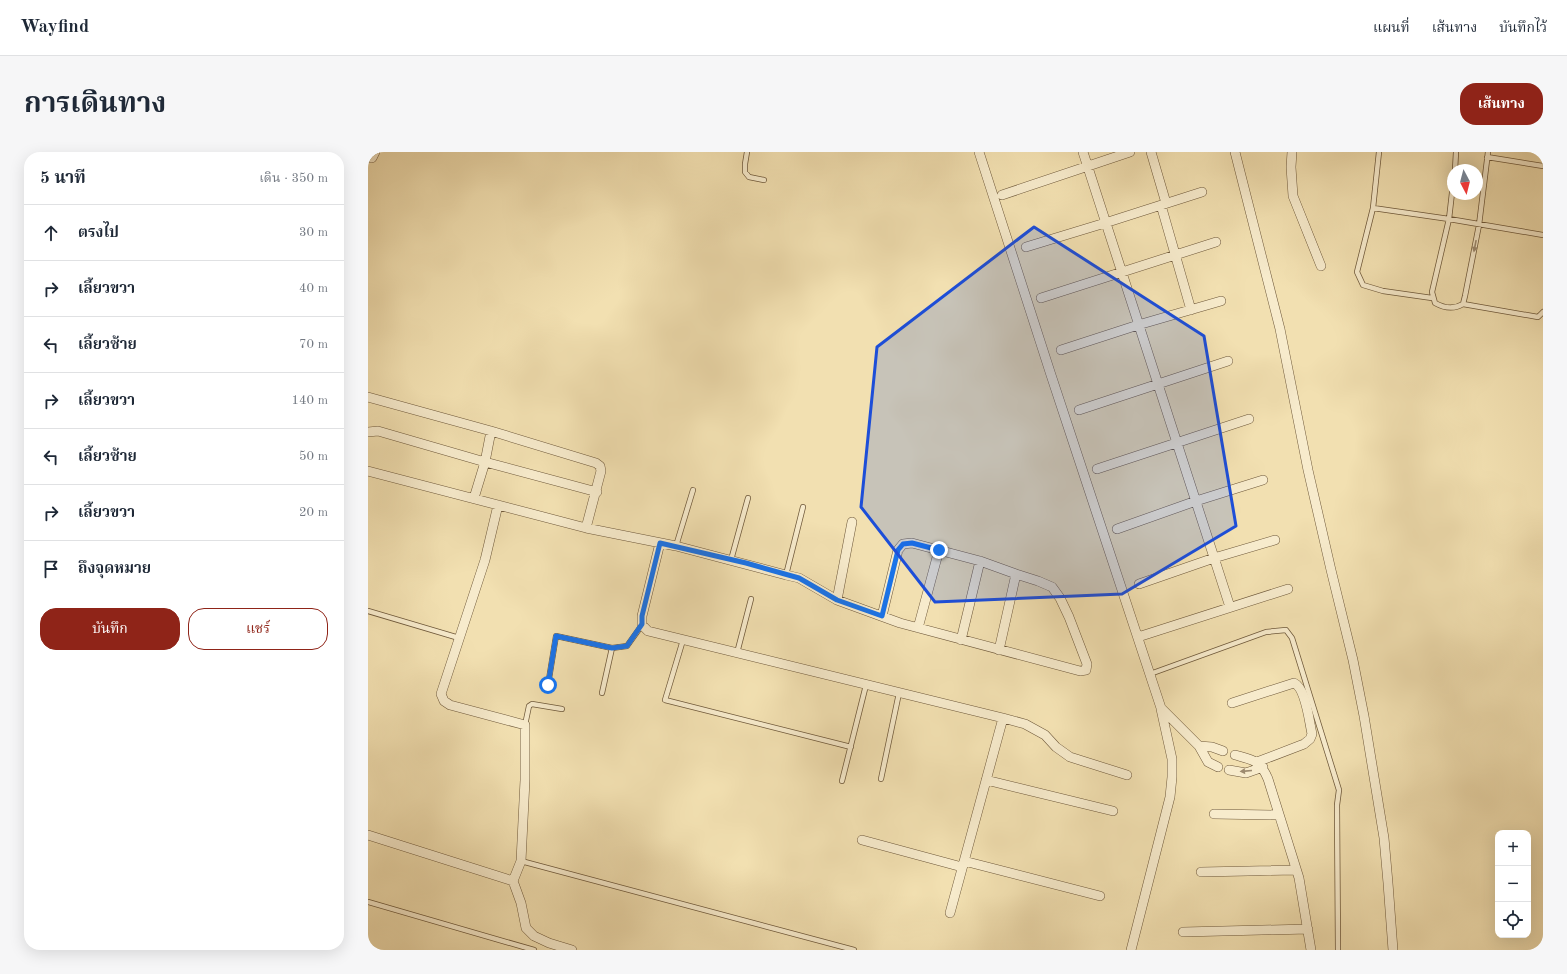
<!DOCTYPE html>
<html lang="th">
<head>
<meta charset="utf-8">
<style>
  body { margin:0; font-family:"Old Standard TT","Noto Serif Thai",serif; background:#f6f6f7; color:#1f2937 }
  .controls { position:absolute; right:12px; bottom:12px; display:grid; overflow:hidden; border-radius:8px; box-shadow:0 4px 16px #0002 }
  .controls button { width:36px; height:36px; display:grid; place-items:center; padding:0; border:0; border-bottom:1px solid #e0e1e3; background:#fff; color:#1f2937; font:20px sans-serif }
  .compass { position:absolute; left:1079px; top:12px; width:36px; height:36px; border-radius:50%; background:#fff; box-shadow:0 4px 16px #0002; rotate:173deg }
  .stop { position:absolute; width:12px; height:12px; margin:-9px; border:3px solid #1a73e8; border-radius:50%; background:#fff }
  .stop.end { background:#1a73e8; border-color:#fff; box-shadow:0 1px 4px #0008 }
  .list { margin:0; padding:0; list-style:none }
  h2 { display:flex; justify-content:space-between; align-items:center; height:52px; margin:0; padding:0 16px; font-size:17px }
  h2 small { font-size:13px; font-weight:400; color:#747a83 }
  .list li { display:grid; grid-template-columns:26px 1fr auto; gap:12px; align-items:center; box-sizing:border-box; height:56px; padding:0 16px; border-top:1px solid #e0e1e3 }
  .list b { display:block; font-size:15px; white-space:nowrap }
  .list em { font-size:13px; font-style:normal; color:#747a83 }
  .actions { display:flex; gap:8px; padding:12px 16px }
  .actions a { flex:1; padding:9px 0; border:1px solid #8f2418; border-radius:16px; text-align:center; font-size:14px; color:#8f2418 }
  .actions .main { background:#8f2418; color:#fff }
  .icon { flex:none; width:22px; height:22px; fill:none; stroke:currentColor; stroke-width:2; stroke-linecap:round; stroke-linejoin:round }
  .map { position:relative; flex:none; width:1175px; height:798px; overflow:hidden; border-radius:16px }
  header { display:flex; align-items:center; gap:24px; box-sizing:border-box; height:56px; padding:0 20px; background:#fff; border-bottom:1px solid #e0e1e3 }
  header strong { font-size:19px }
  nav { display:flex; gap:22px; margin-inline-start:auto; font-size:14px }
  .intro { display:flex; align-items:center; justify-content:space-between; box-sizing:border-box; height:96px; padding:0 24px }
  h1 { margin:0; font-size:28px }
  .button { padding:10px 18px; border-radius:16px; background:#8f2418; color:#fff; font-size:14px; font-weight:700 }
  main { display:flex; gap:24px; padding:0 24px }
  aside { flex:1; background:#fff; border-radius:16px; box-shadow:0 4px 16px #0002 }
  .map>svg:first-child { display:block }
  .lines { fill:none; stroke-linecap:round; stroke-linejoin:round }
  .lane-casing { stroke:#6e583a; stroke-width:6 }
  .street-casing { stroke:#6e583a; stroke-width:10 }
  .lane { stroke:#f7ebcc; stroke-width:4.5 }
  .street { stroke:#f7ebcc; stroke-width:9 }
  .oneway { fill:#9c8a6f }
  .route { stroke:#1a73e8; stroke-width:5 }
  .marked { fill:#1d4ed8; fill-opacity:0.2; stroke:#1d4ed8; stroke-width:3; stroke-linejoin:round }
</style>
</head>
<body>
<header>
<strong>Wayfind</strong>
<nav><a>แผนที่</a><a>เส้นทาง</a><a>บันทึกไว้</a></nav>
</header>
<div class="intro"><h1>การเดินทาง</h1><a class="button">เส้นทาง</a></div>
<main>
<aside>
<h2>5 นาที<small>เดิน · 350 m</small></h2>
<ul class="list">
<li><svg class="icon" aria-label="ahead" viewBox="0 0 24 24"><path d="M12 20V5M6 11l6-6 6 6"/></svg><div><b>ตรงไป</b></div><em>30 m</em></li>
<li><svg class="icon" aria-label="right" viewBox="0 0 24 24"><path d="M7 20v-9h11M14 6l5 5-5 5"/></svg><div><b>เลี้ยวขวา</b></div><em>40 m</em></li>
<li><svg class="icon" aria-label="left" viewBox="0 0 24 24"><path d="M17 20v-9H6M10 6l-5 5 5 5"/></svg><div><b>เลี้ยวซ้าย</b></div><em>70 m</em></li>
<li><svg class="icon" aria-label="right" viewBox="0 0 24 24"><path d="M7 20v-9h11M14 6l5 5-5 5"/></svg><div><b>เลี้ยวขวา</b></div><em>140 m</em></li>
<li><svg class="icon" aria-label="left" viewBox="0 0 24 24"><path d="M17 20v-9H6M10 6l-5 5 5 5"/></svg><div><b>เลี้ยวซ้าย</b></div><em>50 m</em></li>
<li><svg class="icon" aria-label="right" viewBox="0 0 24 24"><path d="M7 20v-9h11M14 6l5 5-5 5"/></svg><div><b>เลี้ยวขวา</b></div><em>20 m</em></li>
<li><svg class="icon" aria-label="arrive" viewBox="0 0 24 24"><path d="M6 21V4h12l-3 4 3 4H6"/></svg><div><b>ถึงจุดหมาย</b></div></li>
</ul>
<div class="actions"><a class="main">บันทึก</a><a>แชร์</a></div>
</aside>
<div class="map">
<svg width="1175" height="798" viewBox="0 0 1175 798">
  <rect width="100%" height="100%" fill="#f2e0b1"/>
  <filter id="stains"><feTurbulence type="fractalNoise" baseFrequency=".005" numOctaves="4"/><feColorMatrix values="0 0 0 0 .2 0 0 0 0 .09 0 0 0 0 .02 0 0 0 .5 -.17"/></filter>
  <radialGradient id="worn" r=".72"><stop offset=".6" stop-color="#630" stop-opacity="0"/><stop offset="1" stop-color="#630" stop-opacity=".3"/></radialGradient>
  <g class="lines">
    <!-- lane casing -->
    <g class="lane-casing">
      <path id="lane" d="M 379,0 L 377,12 L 377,20 L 381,25 L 396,28
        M 1011,0 L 1005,56 L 989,120 L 995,133 L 1015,139 L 1064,146
        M 1119,5 L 1175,14
        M 1087,18 L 1088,0
        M 1085,32 L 1081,67 L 1064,140 L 1067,151 C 1076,156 1085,158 1095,152 L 1097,144 L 1111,73 L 1120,0
        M 1005,56 L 1081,67 L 1175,83
        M 1095,152 L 1170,165 L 1175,160
        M 308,394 L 325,338
        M 363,408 L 380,346
        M 418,423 L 435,355
        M 0,459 L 91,486
        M 315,488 L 297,548 L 483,595
        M 369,501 L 383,447
        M 782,522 L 898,480 L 918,478 L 924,486 L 971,638 L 969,653 L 970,798
        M 180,533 L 188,484 L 244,496 L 259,494 L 274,473
        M 234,541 L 244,496
        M 157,573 L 161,554 L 164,552 L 194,557
        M 513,627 L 531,541
        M 474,629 L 498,533
        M 153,709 L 486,798
        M 0,750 L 166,798"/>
    </g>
    <!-- street casing -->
    <g class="street-casing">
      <path id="street" d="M 611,0 L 683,223 L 793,556 L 831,594 L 840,610 L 850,615
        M 715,0 L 862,455
        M 783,0 L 798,51
        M 867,0 L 912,177 L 940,318 L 963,418 L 985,508 L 996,564 L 1016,686 L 1020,731 L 1025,798
        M 924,0 L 923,15 L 925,44 L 953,114
        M 0,6 L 4,6 L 7,0
        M 634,43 L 762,0
        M 793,53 L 823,158
        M 658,95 L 737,71 L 834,40
        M 673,146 L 848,90
        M 693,198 L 770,173 L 853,149
        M 0,245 L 123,279 L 228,311 L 232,314 L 233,319 L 218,376
        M 711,258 L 860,209
        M 0,280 L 10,279 L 117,310 L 229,340
        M 729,317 L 881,267
        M 0,319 L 218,376 L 308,394 L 418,423 L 431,426 L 469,448 L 532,471 L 712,519 L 718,518 L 719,512 L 701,465 L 692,446 L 684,435 L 670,429 L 648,422 L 612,409 L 544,391 L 535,392 L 530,398 L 514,464
        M 106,346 L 117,310 L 123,279
        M 130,353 L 117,408 L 73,542 L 76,549 L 82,553 L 157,573 L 157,628 L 153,709 L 145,729 L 153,751 L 158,776 L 166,784 L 181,791 L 204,798
        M 749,377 L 828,349 L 895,328
        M 292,391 L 274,464 L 274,473 L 280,479 L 635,566 L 582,761
        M 771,432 L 846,406 L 907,388
        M 469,448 L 484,370
        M 550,476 L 571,398
        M 770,485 L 920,437
        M 593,488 L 612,409
        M 631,498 L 648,422
        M 864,551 L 926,531 C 938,536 941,569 944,582 L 942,587 L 936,592 L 889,610
        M 635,566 L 657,572 L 677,583 L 688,595 L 702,605 L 759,623
        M 831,594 L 844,595 L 855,599
        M 867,603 C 885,608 892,608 900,627 L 931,726 L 943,798
        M 861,618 L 878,621 L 895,615
        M 618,628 L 745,659
        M 846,662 L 911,663
        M 0,683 L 145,729
        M 494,688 L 594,715
        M 596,709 L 732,744
        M 833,720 L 928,718
        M 815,780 L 940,777
        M 763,798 L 802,645 L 804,625 L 804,607 L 793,557"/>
    </g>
    <!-- lane -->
    <use href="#lane" class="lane"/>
    <!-- street -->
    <use href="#street" class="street"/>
  </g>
  <!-- one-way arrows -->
  <defs><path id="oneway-solid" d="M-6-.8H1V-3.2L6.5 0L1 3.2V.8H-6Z"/></defs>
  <g class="oneway">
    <use href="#oneway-solid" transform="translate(1107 94) rotate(101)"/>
    <use href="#oneway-solid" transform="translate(878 619) rotate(175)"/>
  </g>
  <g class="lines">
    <!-- route -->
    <path class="route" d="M 180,533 L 188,484 L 244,496 L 259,494 L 274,472 L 274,464 L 292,391 L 378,411 L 431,426 L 469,448 L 514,464 L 530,398 L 535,392 L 544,391 L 571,398"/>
  </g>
  <!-- marked area -->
  <path class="marked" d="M 666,75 L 836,184 L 868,374 L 754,442 L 567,450 L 493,355 L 509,195 Z"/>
  <rect width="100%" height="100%" filter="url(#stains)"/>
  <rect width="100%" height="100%" fill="url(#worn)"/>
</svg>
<div class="controls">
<button>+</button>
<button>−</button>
<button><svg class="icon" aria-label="locate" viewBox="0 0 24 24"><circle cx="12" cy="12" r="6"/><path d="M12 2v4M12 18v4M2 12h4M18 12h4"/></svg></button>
</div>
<svg class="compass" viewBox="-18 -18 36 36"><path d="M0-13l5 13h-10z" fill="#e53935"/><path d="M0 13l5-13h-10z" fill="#747a83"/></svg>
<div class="stop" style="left:180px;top:533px"></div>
<div class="stop end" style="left:571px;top:398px"></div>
</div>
</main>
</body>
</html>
